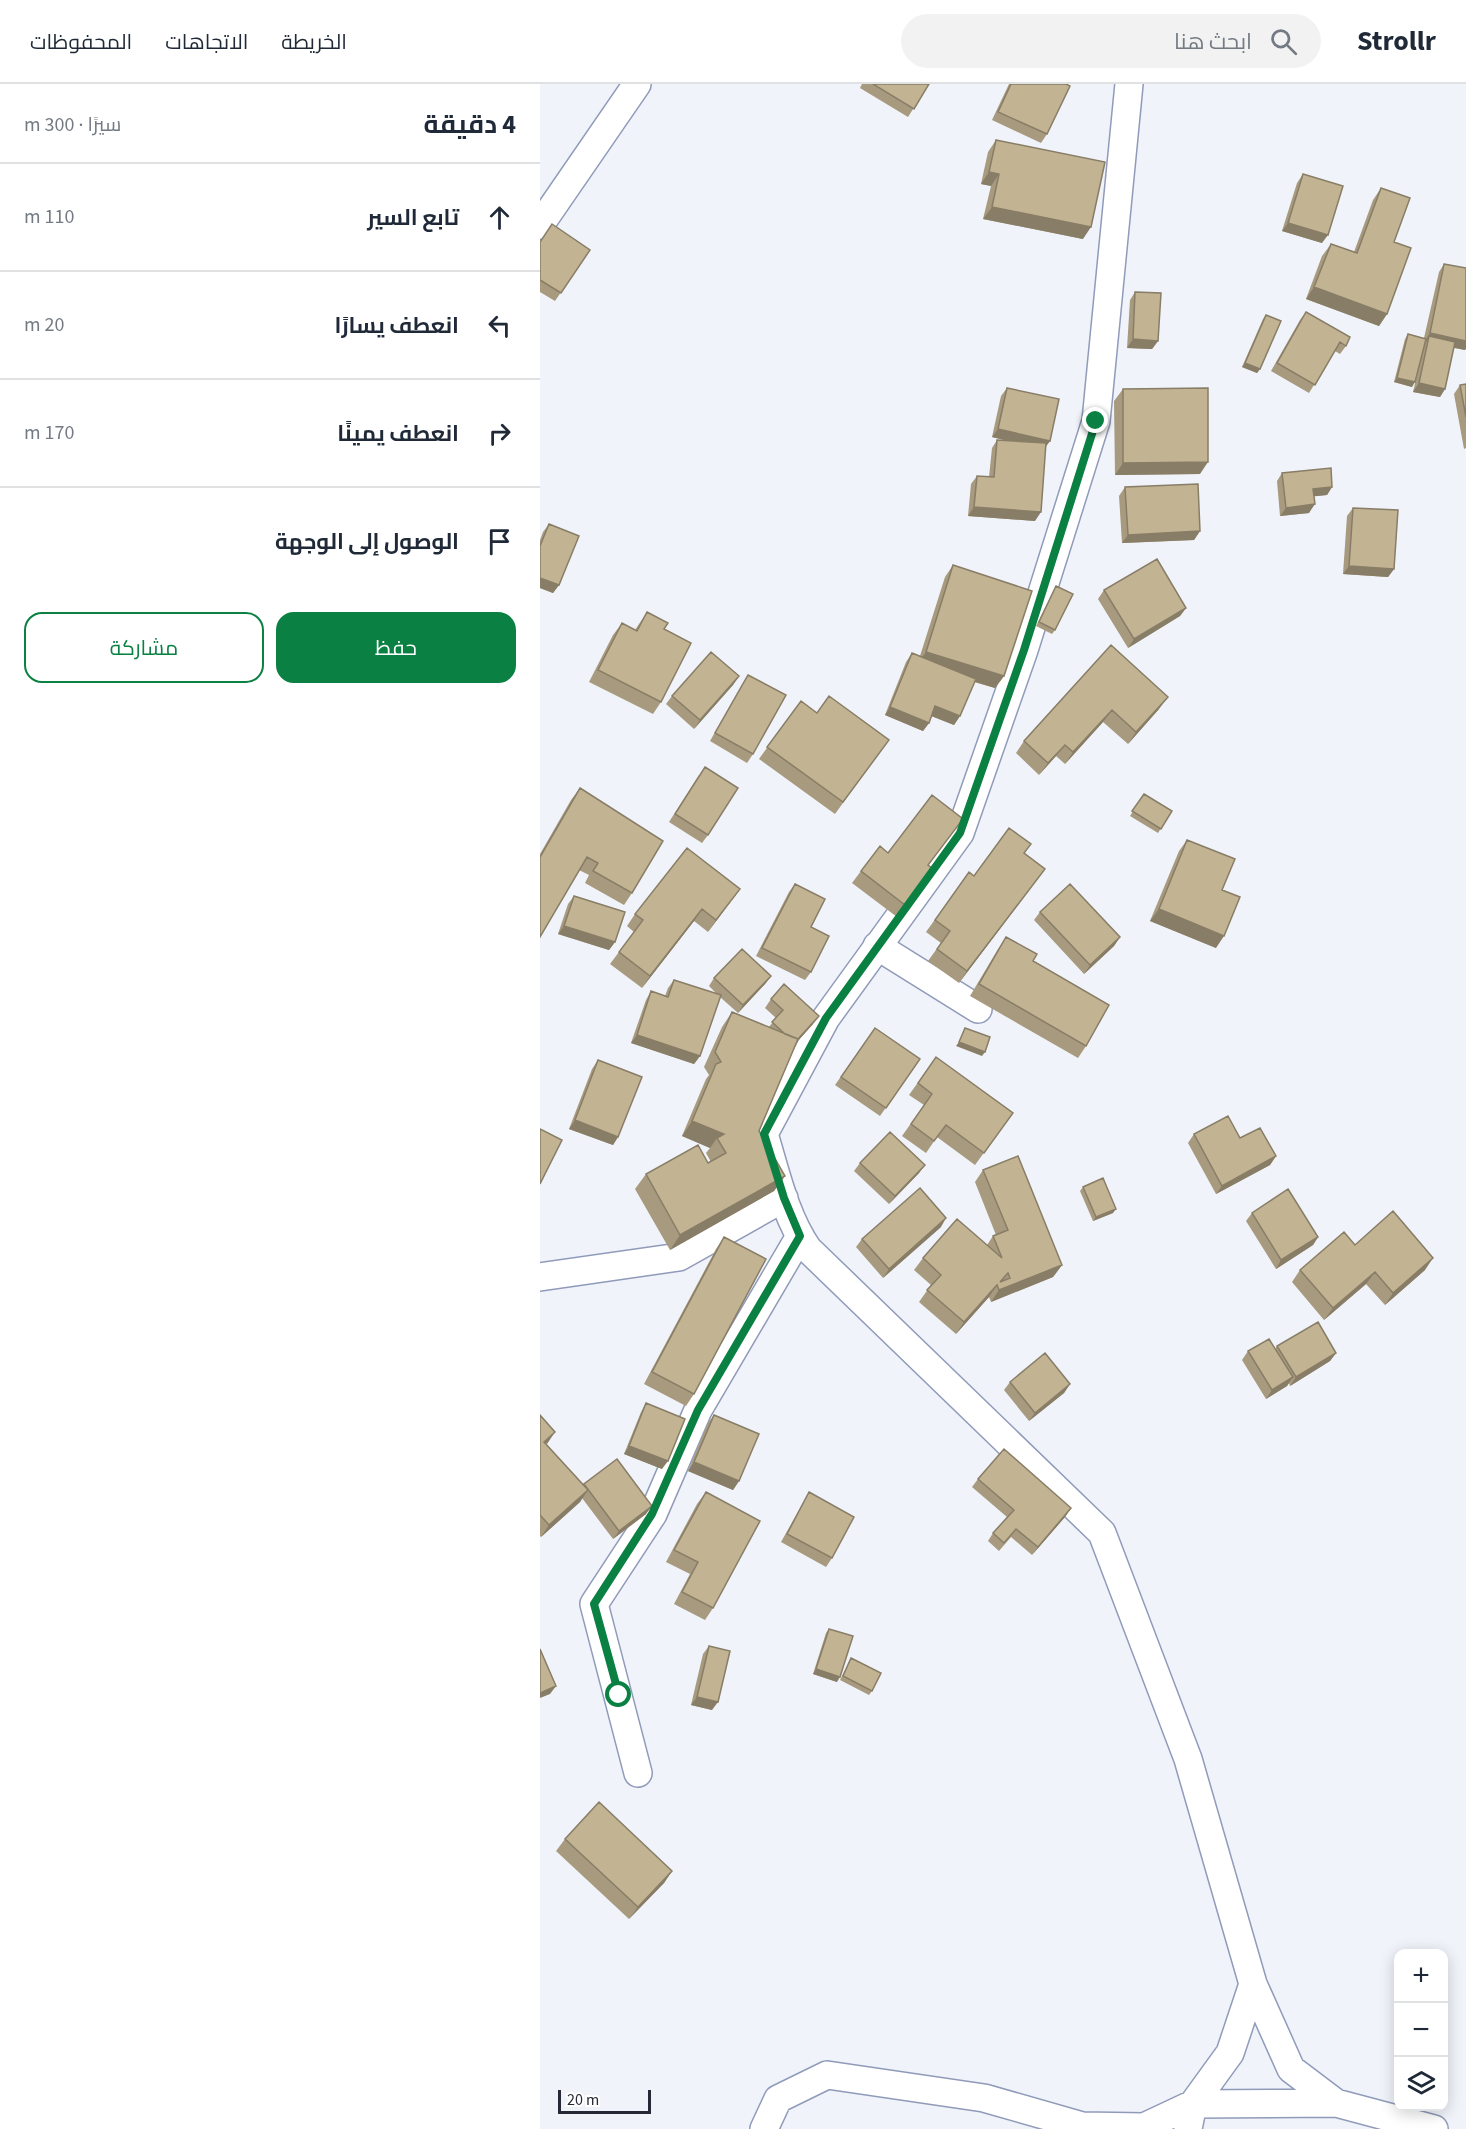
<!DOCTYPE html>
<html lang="ar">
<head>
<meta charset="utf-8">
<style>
  body { margin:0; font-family:"Source Sans 3",Cairo,sans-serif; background:#f2f2f3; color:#1f2937; direction:rtl }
  .controls { position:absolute; right:18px; bottom:18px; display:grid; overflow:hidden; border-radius:12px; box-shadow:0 3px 15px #0003 }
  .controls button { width:54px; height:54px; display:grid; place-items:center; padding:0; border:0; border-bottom:2px solid #e0e1e3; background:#fff; color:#1f2937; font:30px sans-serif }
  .scale { position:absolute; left:18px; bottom:15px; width:93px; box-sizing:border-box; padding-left:6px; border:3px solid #252936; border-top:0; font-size:16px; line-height:21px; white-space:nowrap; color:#252936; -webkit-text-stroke:4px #fff; paint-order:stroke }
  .stop { position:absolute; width:18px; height:18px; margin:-14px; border:4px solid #0b8043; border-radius:50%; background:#fff }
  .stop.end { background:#0b8043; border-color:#fff; box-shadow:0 2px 6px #0008 }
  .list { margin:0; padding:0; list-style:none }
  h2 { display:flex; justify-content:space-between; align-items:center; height:78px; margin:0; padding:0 24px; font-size:26px }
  h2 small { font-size:20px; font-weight:400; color:#747a83 }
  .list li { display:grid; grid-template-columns:39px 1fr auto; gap:18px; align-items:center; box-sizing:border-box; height:108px; padding:0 24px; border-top:2px solid #e0e1e3 }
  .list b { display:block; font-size:22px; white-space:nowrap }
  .list em { font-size:20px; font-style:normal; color:#747a83 }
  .actions { display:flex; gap:12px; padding:18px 24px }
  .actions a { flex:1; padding:14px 0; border:2px solid #0b8043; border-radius:18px; text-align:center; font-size:21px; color:#0b8043 }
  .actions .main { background:#0b8043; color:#fff }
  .icon { flex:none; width:33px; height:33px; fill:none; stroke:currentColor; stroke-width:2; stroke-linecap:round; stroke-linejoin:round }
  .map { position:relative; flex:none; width:926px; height:2045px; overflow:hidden; direction:ltr }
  header { display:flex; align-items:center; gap:36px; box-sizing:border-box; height:84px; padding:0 30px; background:#fff; border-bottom:2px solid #e0e1e3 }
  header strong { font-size:28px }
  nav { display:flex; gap:33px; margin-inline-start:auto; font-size:21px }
  .search { width:420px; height:54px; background:#f2f2f3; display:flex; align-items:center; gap:15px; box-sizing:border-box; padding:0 21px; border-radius:33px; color:#747a83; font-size:22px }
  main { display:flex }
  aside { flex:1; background:#fff }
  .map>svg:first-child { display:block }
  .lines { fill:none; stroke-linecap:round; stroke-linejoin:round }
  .minor-casing { stroke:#909bba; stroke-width:30 }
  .minor { stroke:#fff; stroke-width:27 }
  .wall { fill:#a79a7e }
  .shaded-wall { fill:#887d66 }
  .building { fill:#c2b392; stroke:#887d66; stroke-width:1.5; fill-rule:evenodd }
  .route { stroke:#0b8043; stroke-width:8 }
</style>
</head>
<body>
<header>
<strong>Strollr</strong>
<div class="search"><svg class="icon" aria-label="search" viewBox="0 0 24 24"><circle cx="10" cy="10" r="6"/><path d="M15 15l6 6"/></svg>ابحث هنا</div>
<nav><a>الخريطة</a><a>الاتجاهات</a><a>المحفوظات</a></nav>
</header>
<main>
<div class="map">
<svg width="926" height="2045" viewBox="0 0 926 2045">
  <rect width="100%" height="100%" fill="#f0f3fa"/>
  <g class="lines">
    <!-- minor casing -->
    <g class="minor-casing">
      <path id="minor" d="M 589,0 L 556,337 L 484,566 L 420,749 L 286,934 L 224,1050 C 236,1089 245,1132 268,1165 L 562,1449 L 648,1675 L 713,1900 L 690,1969 L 653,2020 L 648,2045
        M 0,141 L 97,0
        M 337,862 L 438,925
        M 0,1193 L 139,1173 L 244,1114
        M 98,1689 L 54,1520 L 113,1430 L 158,1326 L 260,1152
        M 713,1900 L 751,1985 L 796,2019
        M 224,2045 L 238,2015 L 287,1991 L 444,2014 L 542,2042 L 604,2043 L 653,2020 L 796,2019 L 894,2045"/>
    </g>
    <!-- minor -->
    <use href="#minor" class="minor"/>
  </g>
  <!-- wall -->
  <path class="wall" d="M 322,0 L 389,0 L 368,33 L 320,4 Z
    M 469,0 L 526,0 L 507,50 L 501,59 L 452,36 Z
    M 456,56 L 543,155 L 443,135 L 451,102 L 441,100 L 448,68 Z
    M 763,90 L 782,159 L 742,147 L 757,99 Z
    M 841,104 L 854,158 L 847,230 L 839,242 L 766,215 L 782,172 L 791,160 L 814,168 L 833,116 Z
    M 0,157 L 50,166 L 15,217 L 0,208 Z
    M 904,180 L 925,266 L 914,264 L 905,305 L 900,313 L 873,308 L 880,278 L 872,303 L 854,298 L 865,255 L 868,250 L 884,254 L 899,188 Z
    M 595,208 L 618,257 L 612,265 L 587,264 L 590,216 Z
    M 766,228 L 806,262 L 800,270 L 795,267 L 769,309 L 731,287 L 760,236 Z
    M 726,231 L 720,285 L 717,289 L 702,283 L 723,235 Z
    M 926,300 L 926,364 L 924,365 L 914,310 L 920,301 Z
    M 467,304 L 510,357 L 506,362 L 495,437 L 428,432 L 431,400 L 437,392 L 449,393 L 452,364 L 457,356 L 463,356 L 452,353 L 461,312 Z
    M 583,305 L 660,390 L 575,391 L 574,317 Z
    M 742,389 L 792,403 L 787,411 L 774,412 L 769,429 L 740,432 L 737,397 Z
    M 585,403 L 660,447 L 654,456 L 582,459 L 579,412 Z
    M 813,424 L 854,485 L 848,493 L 803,490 L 807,432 Z
    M 9,440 L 19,501 L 13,509 L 0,504 L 0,456 L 3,448 Z
    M 413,481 L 464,592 L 455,604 L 434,598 L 420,632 L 414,641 L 391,632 L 389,639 L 383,647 L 345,631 L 366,578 L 372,569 L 380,572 L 405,493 Z
    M 516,502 L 515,546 L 512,550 L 496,542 Z
    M 564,506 L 646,524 L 640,532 L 588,564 L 558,515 Z
    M 107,528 L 124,545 L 121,618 L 113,630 L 49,598 L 73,551 L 82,539 L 95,546 Z
    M 571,561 L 619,625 L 588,660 L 563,638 L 525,680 L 516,672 L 499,691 L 476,669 L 484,657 Z
    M 208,591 L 213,670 L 207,679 L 170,657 L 203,599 Z
    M 199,592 L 193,601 L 154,645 L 126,620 L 132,612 Z
    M 261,617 L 277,629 L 340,668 L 295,730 L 219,675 Z
    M 159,691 L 168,751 L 162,759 L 129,738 Z
    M 40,704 L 92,809 L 84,821 L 45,799 L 49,791 L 39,786 L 0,853 L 0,770 L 31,716 Z
    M 604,710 L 632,727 L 618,749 L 590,732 Z
    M 423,735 L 388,781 L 393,785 L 357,833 L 312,799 L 321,787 L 348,769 Z
    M 647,756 L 682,806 L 676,864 L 610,837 L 639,767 Z
    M 484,769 L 505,785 L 419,899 L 388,877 L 401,859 L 386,848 L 429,788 L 434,792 Z
    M 255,800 L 271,843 L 271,888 L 265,896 L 216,872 L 249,808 Z
    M 34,812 L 75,858 L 69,866 L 18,850 L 28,820 Z
    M 191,817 L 168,848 L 154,837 L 102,904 L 70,880 L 94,848 L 87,842 L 95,830 Z
    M 500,828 L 580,853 L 574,862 L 544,890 L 494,836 Z
    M 466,853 L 493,877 L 546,962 L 538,974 L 430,912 L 458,865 Z
    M 231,892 L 225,900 L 198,929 L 180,913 L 160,972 L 154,980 L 91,959 L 106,916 L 111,907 L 125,912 L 128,904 L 134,896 L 176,909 L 169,902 L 174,894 Z
    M 231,915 L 273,940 L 256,959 L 219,1047 L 245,1092 L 234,1107 L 130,1166 L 95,1105 L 106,1090 L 168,1079 L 171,1078 L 166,1069 L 170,1064 L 142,1052 L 166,995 L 169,991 L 164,983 L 182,943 L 192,928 L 229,943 L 236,934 L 225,924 Z
    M 335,944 L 380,975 L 340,1032 L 295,1001 Z
    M 396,973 L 473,1029 L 435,1081 L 397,1053 L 386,1069 L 362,1052 L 384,1021 L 369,1011 Z
    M 58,976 L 78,1053 L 73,1061 L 29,1045 L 52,985 Z
    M 654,1050 L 700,1054 L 736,1072 L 730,1081 L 676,1110 L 648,1059 Z
    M 320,1079 L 385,1081 L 379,1089 L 349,1120 L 314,1087 Z
    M 443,1086 L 522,1181 L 513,1193 L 451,1218 L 449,1213 L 416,1250 L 379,1218 L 391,1201 L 374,1186 L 383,1174 L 447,1161 L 453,1152 L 456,1151 L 435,1098 Z
    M 543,1103 L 573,1129 L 553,1137 L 540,1107 Z
    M 712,1129 L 778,1153 L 773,1161 L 736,1185 L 706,1137 Z
    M 401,1143 L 343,1194 L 316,1163 L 322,1155 Z
    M 184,1153 L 154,1310 L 146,1322 L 104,1300 L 176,1165 Z
    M 815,1161 L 885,1186 L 845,1221 L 826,1200 L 784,1236 L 752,1198 L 760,1186 Z
    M 737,1262 L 796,1269 L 790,1277 L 750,1302 L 749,1299 L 747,1302 L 726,1315 L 702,1276 L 708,1267 L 735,1265 Z
    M 470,1298 L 530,1300 L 524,1309 L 489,1337 L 464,1306 Z
    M 106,1319 L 122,1385 L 84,1370 L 101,1328 Z
    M 0,1331 L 6,1360 L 43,1401 L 106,1430 L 73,1455 L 42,1414 L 40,1418 L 1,1453 L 0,1452 Z
    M 174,1331 L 199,1397 L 193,1406 L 148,1387 L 168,1339 Z
    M 438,1395 L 531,1424 L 525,1433 L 492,1471 L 471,1453 L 459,1467 L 448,1457 L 453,1449 L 467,1433 L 432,1403 Z
    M 166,1408 L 173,1524 L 165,1536 L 134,1520 L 150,1490 L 126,1478 L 157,1420 Z
    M 269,1408 L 292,1474 L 286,1483 L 241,1458 L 264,1417 Z
    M 289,1545 L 297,1598 L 273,1590 L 286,1549 Z
    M 169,1562 L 172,1626 L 151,1621 L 163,1570 Z
    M 311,1574 L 332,1607 L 329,1611 L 300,1596 Z
    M 25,1755 L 132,1787 L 124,1799 L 89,1835 L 16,1767 Z"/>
  <!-- shaded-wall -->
  <path class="shaded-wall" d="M 449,88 L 459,90 L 451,102 L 441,100 Z
    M 452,123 L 551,143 L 543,155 L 443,135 Z
    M 748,139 L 788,151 L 782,159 L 742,147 Z
    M 774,203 L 847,230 L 839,242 L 766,215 Z
    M 890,249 L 926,257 L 926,265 L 925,266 L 888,258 L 889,252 L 886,258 L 884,258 Z
    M 593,255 L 618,257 L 612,265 L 587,264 Z
    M 705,279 L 720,285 L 717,289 L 702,283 Z
    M 857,294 L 875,298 L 872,303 L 854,298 Z
    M 879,299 L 905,305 L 900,313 L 873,308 Z
    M 458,345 L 510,357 L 504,365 L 452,353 Z
    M 668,378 L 660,390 L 575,391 L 583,379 Z
    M 792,403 L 787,411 L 768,413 L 773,405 Z
    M 775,420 L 769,429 L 740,432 L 746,424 Z
    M 434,423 L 501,428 L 495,437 L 428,432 Z
    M 660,447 L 654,456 L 582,459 L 588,451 Z
    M 809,482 L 854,485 L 848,493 L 803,490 Z
    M 0,494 L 19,501 L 13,509 L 0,504 Z
    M 646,524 L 640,532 L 588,564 L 594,555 Z
    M 386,568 L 464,592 L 455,604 L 377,580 Z
    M 199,592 L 193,601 L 154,645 L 160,636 Z
    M 628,613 L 619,625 L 588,660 L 596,648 Z
    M 395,622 L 420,632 L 414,641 L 389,631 Z
    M 350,623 L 389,639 L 383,647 L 345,631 Z
    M 572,626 L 563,638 L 525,680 L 533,668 Z
    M 525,661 L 516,672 L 499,691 L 508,679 Z
    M 393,785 L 385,797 L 357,833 L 365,821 Z
    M 505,785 L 496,797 L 419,899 L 427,887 Z
    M 200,805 L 191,817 L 168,848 L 176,836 Z
    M 162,825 L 154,837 L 102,904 L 110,892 Z
    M 619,825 L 684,852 L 676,864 L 610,837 Z
    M 24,842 L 75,858 L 69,866 L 18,850 Z
    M 580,853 L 574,862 L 544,890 L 550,881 Z
    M 231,892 L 225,900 L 198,929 L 203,921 Z
    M 279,932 L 273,940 L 249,967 L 255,959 Z
    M 97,951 L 160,972 L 154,980 L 91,959 Z
    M 419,958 L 445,968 L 442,972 L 416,962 Z
    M 35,1036 L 78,1053 L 73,1061 L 29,1045 Z
    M 152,1037 L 184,1050 L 177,1054 L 170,1064 L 142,1052 Z
    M 736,1072 L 730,1081 L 676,1110 L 682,1102 Z
    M 385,1081 L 379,1089 L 349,1120 L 355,1112 Z
    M 245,1092 L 234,1107 L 130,1166 L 140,1151 Z
    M 576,1125 L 573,1129 L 553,1137 L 556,1133 Z
    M 406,1134 L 401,1143 L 343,1194 L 349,1185 Z
    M 778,1153 L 773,1161 L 736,1185 L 741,1176 Z
    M 893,1174 L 885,1186 L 845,1221 L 853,1209 Z
    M 522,1181 L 513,1193 L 451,1218 L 459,1206 Z
    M 835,1188 L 826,1200 L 784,1236 L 793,1224 Z
    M 457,1201 L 449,1213 L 416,1250 L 424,1238 Z
    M 796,1269 L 790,1277 L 750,1302 L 756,1293 Z
    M 753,1293 L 747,1302 L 726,1315 L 732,1306 Z
    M 530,1300 L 524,1309 L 489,1337 L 495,1329 Z
    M 15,1348 L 7,1360 L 4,1358 Z
    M 89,1362 L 128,1377 L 122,1385 L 84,1370 Z
    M 154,1378 L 199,1397 L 193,1406 L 148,1387 Z
    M 48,1406 L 40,1418 L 1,1453 L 9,1441 Z
    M 112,1422 L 106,1430 L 73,1455 L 79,1447 Z
    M 531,1424 L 525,1433 L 492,1471 L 498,1463 Z
    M 276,1585 L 300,1593 L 297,1598 L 273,1590 Z
    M 16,1602 L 10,1610 L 0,1614 L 0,1609 Z
    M 157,1613 L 178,1618 L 172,1626 L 151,1621 Z
    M 132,1787 L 124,1799 L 89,1835 L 98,1823 Z"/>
  <!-- building -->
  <path class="building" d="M 333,0 L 389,0 L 374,25 Z
    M 471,0 L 526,0 L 530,2 L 507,50 L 458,28 Z
    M 456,56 L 565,78 L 551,143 L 452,123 L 459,90 L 449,88 Z
    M 763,90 L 803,102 L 788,151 L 748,139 Z
    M 841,104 L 870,114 L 854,158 L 871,164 L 847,230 L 774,203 L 791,160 L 817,169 Z
    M 12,140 L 50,166 L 21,209 L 0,196 L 0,158 Z
    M 904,180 L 926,184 L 926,257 L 890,249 Z
    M 595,208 L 621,209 L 618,257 L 593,255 Z
    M 766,228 L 810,253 L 806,262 L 800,258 L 775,301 L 737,279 Z
    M 726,231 L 741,237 L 720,285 L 705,279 Z
    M 868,250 L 886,255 L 875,298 L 857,294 Z
    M 889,252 L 915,258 L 905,305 L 879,299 Z
    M 926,300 L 926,333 L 920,301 Z
    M 467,304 L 519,315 L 510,357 L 458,345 Z
    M 668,304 L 668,378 L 583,379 L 583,305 Z
    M 457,356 L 506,359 L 501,428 L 434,423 L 437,392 L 454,393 Z
    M 791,384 L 792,403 L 773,405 L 775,420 L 746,424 L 742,389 Z
    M 658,400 L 660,447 L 588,451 L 585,403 Z
    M 813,424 L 858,426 L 854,485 L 809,482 Z
    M 9,440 L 39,452 L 19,501 L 0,494 L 0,462 Z
    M 617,475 L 646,524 L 594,555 L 564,506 Z
    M 413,481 L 492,507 L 464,592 L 386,568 Z
    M 516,502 L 533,510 L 515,546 L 499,538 Z
    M 107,528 L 128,539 L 124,545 L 151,559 L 121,618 L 58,586 L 82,539 L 97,547 Z
    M 571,561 L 628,613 L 596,648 L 572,626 L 533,668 L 525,661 L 508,679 L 484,657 Z
    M 171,568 L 199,592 L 160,636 L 132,612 Z
    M 372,569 L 436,595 L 420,632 L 395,622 L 389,639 L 350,623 Z
    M 208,591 L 246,611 L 213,670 L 175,649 Z
    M 289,612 L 349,656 L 303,718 L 227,663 L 261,617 L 277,629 Z
    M 165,683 L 198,704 L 168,751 L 135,730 Z
    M 40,704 L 123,757 L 92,809 L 53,787 L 58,779 L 47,773 L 0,853 L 0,773 Z
    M 604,710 L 632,727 L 621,745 L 592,727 Z
    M 392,711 L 423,735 L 388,781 L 393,785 L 365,821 L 321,787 L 340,762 L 348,769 Z
    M 469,744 L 491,760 L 484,769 L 505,785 L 427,887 L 397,865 L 410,847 L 395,836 L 429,788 L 434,792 Z
    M 647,756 L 695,775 L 682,806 L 700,813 L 684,852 L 619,825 Z
    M 147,764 L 200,805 L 176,836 L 162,825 L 110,892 L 79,868 L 103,836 L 95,830 Z
    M 255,800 L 285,815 L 271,843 L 289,852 L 271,888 L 222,864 Z
    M 530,800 L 580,853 L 550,881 L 500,828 Z
    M 34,812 L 85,828 L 75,858 L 24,842 Z
    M 466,853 L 497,870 L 493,877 L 569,921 L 546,962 L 439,900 Z
    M 202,865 L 231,892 L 203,921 L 174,894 Z
    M 134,896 L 181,911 L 160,972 L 97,951 L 111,907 L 128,913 Z
    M 244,900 L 279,932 L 258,955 L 245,950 L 232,938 L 243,926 L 231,915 Z
    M 192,928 L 258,955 L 219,1047 L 245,1092 L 140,1151 L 106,1090 L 158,1061 L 168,1079 L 186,1069 L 177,1054 L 184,1050 L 152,1037 L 176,980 L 181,978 L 175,968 Z
    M 335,944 L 380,975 L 346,1024 L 301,993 Z
    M 425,944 L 450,953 L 445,968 L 419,958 Z
    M 396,973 L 473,1029 L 444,1069 L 406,1041 L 394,1057 L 371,1040 L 392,1010 L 378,999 Z
    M 58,976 L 102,993 L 78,1053 L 35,1036 Z
    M 688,1032 L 700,1054 L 720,1044 L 736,1072 L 682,1102 L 654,1050 Z
    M 0,1045 L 22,1056 L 0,1100 Z
    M 350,1048 L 385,1081 L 355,1112 L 320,1079 Z
    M 478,1072 L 522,1181 L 459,1206 L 457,1201 L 424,1238 L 387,1206 L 401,1191 L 383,1174 L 417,1135 L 462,1174 L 453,1152 L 468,1146 L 443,1086 ZM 468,1189 L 470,1194 L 460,1198 Z
    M 563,1094 L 576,1125 L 556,1133 L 543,1103 Z
    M 380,1104 L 406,1134 L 349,1185 L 322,1155 Z
    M 748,1105 L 778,1153 L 741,1176 L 712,1129 Z
    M 853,1127 L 893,1174 L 853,1209 L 835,1188 L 793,1224 L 760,1186 L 804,1148 L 815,1161 Z
    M 184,1153 L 226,1175 L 154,1310 L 112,1288 Z
    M 778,1238 L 796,1269 L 756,1293 L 737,1262 Z
    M 729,1255 L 753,1293 L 732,1306 L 708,1267 Z
    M 505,1269 L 530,1300 L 495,1329 L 470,1298 Z
    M 106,1319 L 145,1335 L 128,1377 L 89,1362 Z
    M 0,1331 L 15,1348 L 4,1358 L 48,1406 L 9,1441 L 0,1431 Z
    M 174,1331 L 219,1350 L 199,1397 L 154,1378 Z
    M 464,1365 L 531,1424 L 498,1463 L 476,1445 L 464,1459 L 453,1449 L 474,1426 L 438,1395 Z
    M 77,1375 L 112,1422 L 79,1447 L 44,1400 Z
    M 166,1408 L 220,1437 L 173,1524 L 142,1508 L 158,1478 L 134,1466 Z
    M 269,1408 L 314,1433 L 292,1474 L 247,1450 Z
    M 289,1545 L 313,1552 L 300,1593 L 276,1585 Z
    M 169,1562 L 190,1567 L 178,1618 L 157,1613 Z
    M 0,1565 L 16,1602 L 0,1609 Z
    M 311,1574 L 341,1589 L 332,1607 L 303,1592 Z
    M 59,1718 L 132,1787 L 98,1823 L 25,1755 Z"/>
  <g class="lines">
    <!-- route -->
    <path class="route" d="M 79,1611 L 54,1520 L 112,1430 L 158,1326 L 260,1152 L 244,1114 L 224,1050 L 286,934 L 420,749 L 484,566 L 556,337"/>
  </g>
</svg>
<div class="controls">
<button>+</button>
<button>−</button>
<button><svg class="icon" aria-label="layers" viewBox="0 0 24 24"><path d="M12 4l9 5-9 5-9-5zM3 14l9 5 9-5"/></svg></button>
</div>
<div class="scale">20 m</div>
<div class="stop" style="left:79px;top:1611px"></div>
<div class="stop end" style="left:556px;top:337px"></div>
</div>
<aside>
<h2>4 دقيقة<small>سيرًا · 300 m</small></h2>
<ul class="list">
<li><svg class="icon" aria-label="ahead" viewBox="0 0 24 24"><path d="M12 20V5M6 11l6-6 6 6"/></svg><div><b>تابع السير</b></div><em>110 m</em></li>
<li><svg class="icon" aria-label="left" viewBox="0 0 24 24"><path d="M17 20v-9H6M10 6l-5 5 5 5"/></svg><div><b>انعطف يسارًا</b></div><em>20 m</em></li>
<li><svg class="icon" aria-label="right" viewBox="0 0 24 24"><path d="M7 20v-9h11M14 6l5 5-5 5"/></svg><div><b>انعطف يمينًا</b></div><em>170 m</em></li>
<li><svg class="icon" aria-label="arrive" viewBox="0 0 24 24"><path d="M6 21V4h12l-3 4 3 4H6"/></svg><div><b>الوصول إلى الوجهة</b></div></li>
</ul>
<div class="actions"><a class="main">حفظ</a><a>مشاركة</a></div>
</aside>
</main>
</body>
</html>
